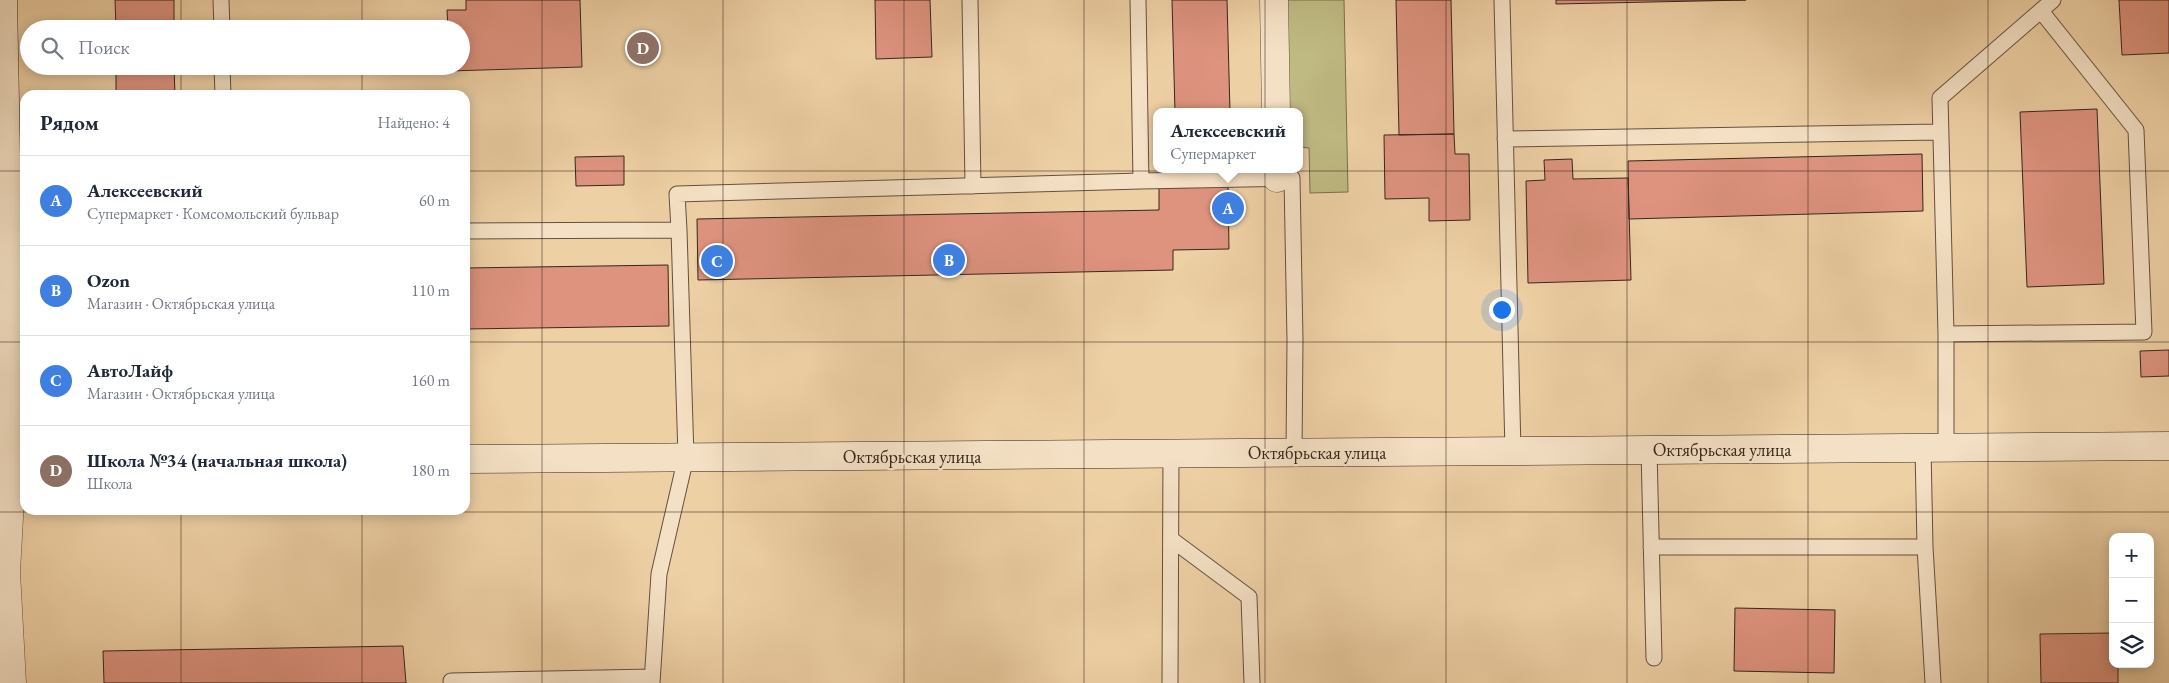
<!DOCTYPE html>
<html lang="ru">
<head>
<meta charset="utf-8">
<style>
  body { margin:0; font-family:"EB Garamond",serif; background:#f6f6f7; color:#1f2937 }
  .controls { position:absolute; right:15px; bottom:15px; display:grid; overflow:hidden; border-radius:10px; box-shadow:0 2px 12px #0003 }
  .controls button { width:45px; height:45px; display:grid; place-items:center; padding:0; border:0; border-bottom:1px solid #e0e1e3; background:#fff; color:#1f2937; font:25px sans-serif }
  .you { position:absolute; left:1501px; top:309px; width:18px; height:18px; margin:-12px; border:4px solid #fff; border-radius:50%; background:#1a73e8; box-shadow:0 0 0 8px #1a73e833 }
  .badge { display:grid; place-items:center; width:32px; height:32px; border-radius:50%; background:#8f2418; color:#fff; font-size:16px; font-weight:700 }
  .pin { position:absolute; translate:-50% -50%; border:2px solid #fff; box-shadow:0 1px 5px #0006 }
  .popup { position:absolute; left:1153px; top:108px; width:150px; height:65px; box-sizing:border-box; display:grid; place-content:center; border-radius:10px; background:#fff; filter:drop-shadow(0 1px 4px #0005); font-size:16px; white-space:nowrap; color:#747a83 }
  .popup b { font-size:19px; color:#1f2937 }
  .popup::after { content:''; position:absolute; left:50%; top:100%; margin-left:-10px; border:10px solid transparent; border-top-color:#fff }
  .list { margin:0; padding:0; list-style:none }
  h2 { display:flex; justify-content:space-between; align-items:center; height:65px; margin:0; padding:0 20px; font-size:21px }
  h2 small { font-size:16px; font-weight:400; color:#747a83 }
  .list li { display:grid; grid-template-columns:32px 1fr auto; gap:15px; align-items:center; box-sizing:border-box; height:90px; padding:0 20px; border-top:1px solid #e0e1e3 }
  .list b { display:block; font-size:19px; white-space:nowrap }
  .list p { margin:0; font-size:16px; white-space:nowrap; color:#747a83 }
  .list em { font-size:16px; font-style:normal; color:#747a83 }
  .icon { flex:none; width:28px; height:28px; fill:none; stroke:currentColor; stroke-width:2; stroke-linecap:round; stroke-linejoin:round }
  .map { position:relative; flex:none; width:2169px; height:683px; overflow:hidden }
  .search { position:absolute; background:#fff; box-shadow:0 2px 12px #0003; left:20px; top:20px; width:450px; height:55px; display:flex; align-items:center; gap:12px; box-sizing:border-box; padding:0 18px; border-radius:28px; color:#747a83; font-size:19px }
  .panel { position:absolute; background:#fff; box-shadow:0 2px 12px #0003; left:20px; top:90px; width:450px; height:425px; border-radius:15px }
  .map>svg:first-child { display:block }
  .green { fill:#bfb982; stroke:#7a7050 }
  .building { fill:#de937f; stroke:#36261e }
  .lines { fill:none; stroke-linecap:round; stroke-linejoin:round }
  .lane-casing { stroke:#645040; stroke-width:17 }
  .street-casing { stroke:#645040; stroke-width:29 }
  .secondary-casing { stroke:#36261e; stroke-width:29 }
  .lane { stroke:#f4e0c4; stroke-width:15 }
  .street { stroke:#f4e0c4; stroke-width:28 }
  .secondary { stroke:#f4e0c4; stroke-width:28 }
  .grid { fill:none; stroke:#36261e; stroke-width:1; stroke-opacity:0.55 }
  .labels { text-anchor:middle; dominant-baseline:central; stroke-width:4.5; stroke-linejoin:round; paint-order:stroke }
  .street-label { font-size:18px; fill:#36261e; stroke:#f4e0c4 }
</style>
</head>
<body>
<div class="map">
<svg width="2169" height="683" viewBox="0 0 2169 683">
  <rect width="100%" height="100%" fill="#eed0a5"/>
  <filter id="stains"><feTurbulence type="fractalNoise" baseFrequency=".004" numOctaves="4"/><feColorMatrix values="0 0 0 0 .2 0 0 0 0 .09 0 0 0 0 .02 0 0 0 .5 -.17"/></filter>
  <radialGradient id="worn" r=".72"><stop offset=".6" stop-color="#630" stop-opacity="0"/><stop offset="1" stop-color="#630" stop-opacity=".3"/></radialGradient>
  <!-- green -->
  <path class="green" d="M 1283,0 L 1344,0 L 1348,192 L 1310,193 L 1309,148 L 1299,147 L 1299,112 L 1285,112 Z"/>
  <!-- building -->
  <path class="building" d="M 115,0 L 174,0 L 174,29 L 116,29 Z
    M 466,0 L 580,0 L 582,67 L 449,71 L 449,66 L 461,66 L 461,29 L 448,29 L 447,10 L 466,10 Z
    M 875,0 L 930,0 L 932,57 L 876,59 Z
    M 1172,0 L 1227,0 L 1230,112 L 1175,112 Z
    M 1396,0 L 1451,0 L 1454,134 L 1399,135 Z
    M 1556,0 L 1746,0 L 1556,4 Z
    M 2119,0 L 2169,0 L 2169,53 L 2122,55 Z
    M 116,66 L 174,66 L 175,95 L 116,95 Z
    M 2097,109 L 2104,284 L 2027,287 L 2020,112 Z
    M 1454,134 L 1455,154 L 1469,154 L 1470,220 L 1429,221 L 1429,198 L 1385,199 L 1384,135 Z
    M 1922,154 L 1923,211 L 1629,219 L 1628,161 Z
    M 624,156 L 624,185 L 576,186 L 575,157 Z
    M 1572,159 L 1573,179 L 1628,178 L 1631,280 L 1528,283 L 1526,181 L 1545,180 L 1544,160 Z
    M 1228,187 L 1229,249 L 1173,250 L 1173,270 L 698,280 L 697,219 L 1159,210 L 1159,188 Z
    M 668,265 L 669,326 L 465,329 L 465,268 Z
    M 2169,350 L 2169,376 L 2141,377 L 2140,351 Z
    M 1735,608 L 1835,610 L 1834,673 L 1734,671 Z
    M 2113,633 L 2113,664 L 2118,664 L 2118,683 L 2041,683 L 2040,634 Z
    M 403,646 L 406,683 L 104,683 L 103,651 Z"/>
  <g class="lines">
    <!-- lane casing -->
    <g class="lane-casing">
      <path id="lane" d="M 221,0 L 222,29
        M 970,0 L 973,186
        M 1502,0 L 1513,451
        M 222,66 L 223,95
        M 1505,139 L 1939,132
        M 1141,181 L 1292,178 L 1295,340 L 1294,452
        M 465,231 L 679,230 L 677,194 L 1141,181 L 1138,0
        M 1946,334 L 2144,332 L 2136,130 L 2041,11
        M 1946,447 L 1946,334 L 1940,98 L 2053,0
        M 1649,450 L 1654,658
        M 1171,539 L 1249,597 L 1252,683
        M 1651,547 L 1925,547 L 1923,447
        M 1925,547 L 1933,683
        M 451,681 L 652,677
        M 652,683 L 659,574 L 686,457 L 679,230
        M 1170,683 L 1171,454"/>
    </g>
    <!-- street casing -->
    <g class="street-casing">
      <path id="street" d="M 1274,0 L 1276,112
        M 1277,169 L 1277,178
        M 12,683 L 6,572 L 12,463"/>
    </g>
    <!-- secondary casing -->
    <g class="secondary-casing">
      <path id="secondary" d="M 3,0 L 12,463
        M 465,459 L 2169,446"/>
    </g>
    <!-- lane -->
    <use href="#lane" class="lane"/>
    <!-- street -->
    <use href="#street" class="street"/>
    <!-- secondary -->
    <use href="#secondary" class="secondary"/>
  </g>
  <!-- grid -->
  <path class="grid" d="M 181,0 L 181,29M 362,0 L 362,29M 542,0 L 542,683M 723,0 L 723,683M 904,0 L 904,683M 1084,0 L 1084,683M 1265,0 L 1265,683M 1446,0 L 1446,683M 1627,0 L 1627,683M 1808,0 L 1808,683M 1988,0 L 1988,683M 181,66 L 181,95M 362,66 L 362,95M 0,171 L 25,171M 465,171 L 2169,171M 0,342 L 25,342M 465,342 L 2169,342M 181,510 L 181,683M 362,510 L 362,683M 0,512 L 2169,512"/>
  <g class="labels">
    <!-- street labels -->
    <g class="street-label">
      <text x="1722" y="449">Октябрьская улица</text>
      <text x="1317" y="452">Октябрьская улица</text>
      <text x="912" y="456">Октябрьская улица</text>
    </g>
  </g>
  <rect width="100%" height="100%" filter="url(#stains)"/>
  <rect width="100%" height="100%" fill="url(#worn)"/>
</svg>
<div class="controls">
<button>+</button>
<button>−</button>
<button><svg class="icon" aria-label="layers" viewBox="0 0 24 24"><path d="M12 4l9 5-9 5-9-5zM3 14l9 5 9-5"/></svg></button>
</div>
<div class="you"></div>
<div class="pin badge" style="left:1228px;top:208px;background:#3f7fe0">A</div>
<div class="popup"><b>Алексеевский</b>Супермаркет</div>
<div class="pin badge" style="left:949px;top:260px;background:#3f7fe0">B</div>
<div class="pin badge" style="left:717px;top:261px;background:#3f7fe0">C</div>
<div class="pin badge" style="left:643px;top:48px;background:#8d6e63">D</div>
<div class="search"><svg class="icon" aria-label="search" viewBox="0 0 24 24"><circle cx="10" cy="10" r="6"/><path d="M15 15l6 6"/></svg>Поиск</div>
<section class="panel">
<h2>Рядом<small>Найдено: 4</small></h2>
<ul class="list">
<li><span class="badge" style="background:#3f7fe0">A</span><div><b>Алексеевский</b><p>Супермаркет · Комсомольский бульвар</p></div><em>60 m</em></li>
<li><span class="badge" style="background:#3f7fe0">B</span><div><b>Ozon</b><p>Магазин · Октябрьская улица</p></div><em>110 m</em></li>
<li><span class="badge" style="background:#3f7fe0">C</span><div><b>АвтоЛайф</b><p>Магазин · Октябрьская улица</p></div><em>160 m</em></li>
<li><span class="badge" style="background:#8d6e63">D</span><div><b>Школа №34 (начальная школа)</b><p>Школа</p></div><em>180 m</em></li>
</ul>
</section>
</div>
</body>
</html>
